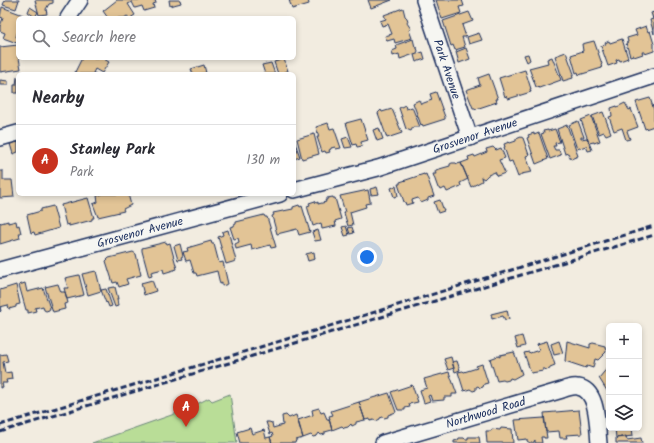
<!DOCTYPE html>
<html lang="en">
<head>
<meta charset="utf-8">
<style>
  body { margin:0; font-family:Kalam,sans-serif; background:#f2f2f3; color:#2b2b33 }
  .controls { position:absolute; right:12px; bottom:12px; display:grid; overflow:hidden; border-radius:6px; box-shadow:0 2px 6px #0003 }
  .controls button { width:36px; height:36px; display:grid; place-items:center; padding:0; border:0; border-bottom:1px solid #e1e1e2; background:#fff; color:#2b2b33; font:20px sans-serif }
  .you { position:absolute; left:367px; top:257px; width:14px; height:14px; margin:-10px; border:3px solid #fff; border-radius:50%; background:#1a73e8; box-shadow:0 0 0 6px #1a73e833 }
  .badge { display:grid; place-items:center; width:26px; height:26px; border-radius:50%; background:#c8321e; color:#fff; font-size:13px; font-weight:700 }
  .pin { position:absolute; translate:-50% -33px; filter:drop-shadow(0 1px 2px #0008) }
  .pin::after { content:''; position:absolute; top:21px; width:14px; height:12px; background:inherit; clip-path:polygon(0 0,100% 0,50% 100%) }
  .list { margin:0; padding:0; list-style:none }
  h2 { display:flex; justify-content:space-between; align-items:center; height:52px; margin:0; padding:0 16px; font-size:17px }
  h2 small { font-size:13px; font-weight:400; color:#7c7c81 }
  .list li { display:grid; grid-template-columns:26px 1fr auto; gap:12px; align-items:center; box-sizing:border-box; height:72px; padding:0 16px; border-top:1px solid #e1e1e2 }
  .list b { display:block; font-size:15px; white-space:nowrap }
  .list p { margin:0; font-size:13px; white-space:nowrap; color:#7c7c81 }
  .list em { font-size:13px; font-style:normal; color:#7c7c81 }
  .icon { flex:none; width:22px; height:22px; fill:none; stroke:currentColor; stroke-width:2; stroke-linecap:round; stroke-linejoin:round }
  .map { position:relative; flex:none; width:654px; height:443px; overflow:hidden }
  .search { position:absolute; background:#fff; box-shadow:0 2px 6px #0003; left:16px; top:16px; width:280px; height:44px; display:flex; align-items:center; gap:10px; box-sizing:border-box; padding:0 14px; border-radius:6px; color:#7c7c81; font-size:15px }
  .panel { position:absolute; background:#fff; box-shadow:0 2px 6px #0003; left:16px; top:72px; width:280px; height:124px; border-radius:6px }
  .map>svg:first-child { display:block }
  .green { fill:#b9dd97; stroke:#6a867a }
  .building { fill:#e2c496; stroke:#1b2f5e }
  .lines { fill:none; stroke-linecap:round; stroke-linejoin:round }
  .minor-casing { stroke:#1b2f5e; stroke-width:18 }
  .minor { stroke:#f6f6f2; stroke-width:15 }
  .rail { stroke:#1b2f5e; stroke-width:3; stroke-dasharray:6 3; stroke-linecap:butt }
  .labels { text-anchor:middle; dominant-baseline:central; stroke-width:4; stroke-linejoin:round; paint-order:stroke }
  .street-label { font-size:12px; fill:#1b2f5e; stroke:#f6f6f2 }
</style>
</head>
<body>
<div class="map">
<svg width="654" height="443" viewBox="0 0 654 443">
  <rect width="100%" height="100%" fill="#f2ece0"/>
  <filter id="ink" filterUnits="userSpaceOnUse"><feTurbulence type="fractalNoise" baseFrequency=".025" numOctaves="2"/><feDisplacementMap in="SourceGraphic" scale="8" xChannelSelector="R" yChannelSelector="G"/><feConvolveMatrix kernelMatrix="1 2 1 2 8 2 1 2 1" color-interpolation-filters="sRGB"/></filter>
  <g filter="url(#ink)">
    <!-- green -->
    <path class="green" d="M 230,394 L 237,443 L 92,443 L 183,411 L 209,398 L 212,401 Z"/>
    <!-- building -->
    <path class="building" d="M 5,0 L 19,0 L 16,9 L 3,5 Z
      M 35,0 L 53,0 L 53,3 L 49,4 L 46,9 L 47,14 L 39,15 Z
      M 117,0 L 131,0 L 132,2 L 128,4 L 135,15 L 130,18 L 127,16 L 124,18 L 108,18 L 103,11 Z
      M 131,0 L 155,0 L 156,3 L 153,4 L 154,8 L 144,11 L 142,6 L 135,8 Z
      M 169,0 L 180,0 L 181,3 L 170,6 Z
      M 289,0 L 308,0 L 309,4 L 292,9 Z
      M 368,0 L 392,0 L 371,8 Z
      M 436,0 L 462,0 L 464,6 L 459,7 L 461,13 L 442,19 Z
      M 2,7 L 23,15 L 22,18 L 18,18 L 18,30 L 16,37 L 18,38 L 17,43 L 3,38 L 5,33 L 0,31 L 0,26 L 3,18 L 0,17 Z
      M 30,7 L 38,12 L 35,17 L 28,12 Z
      M 403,8 L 405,16 L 407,18 L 408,21 L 407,23 L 411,29 L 409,30 L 412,38 L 395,43 L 394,39 L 387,41 L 385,36 L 392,34 L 388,24 L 382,26 L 380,21 L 386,19 L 384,15 Z
      M 469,12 L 473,21 L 462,25 L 466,37 L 462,37 L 465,47 L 455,50 L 453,45 L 451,46 L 443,21 Z
      M 654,12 L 654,34 L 650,20 L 653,19 L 651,13 Z
      M 646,26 L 648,32 L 650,31 L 654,44 L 654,51 L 645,54 L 645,52 L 642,52 L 643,54 L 634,57 L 633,55 L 630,56 L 626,43 L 628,42 L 627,38 L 637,35 L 635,30 Z
      M 479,33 L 482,40 L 469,44 L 467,37 Z
      M 413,39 L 415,47 L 417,48 L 418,51 L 417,53 L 400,59 L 399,54 L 393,56 L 392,51 L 397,49 L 396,45 Z
      M 622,39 L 628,58 L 620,61 L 619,59 L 616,60 L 617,63 L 608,66 L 601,46 L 606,45 L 605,43 L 609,41 L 610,43 Z
      M 594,41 L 602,64 L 601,65 L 602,68 L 579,75 L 578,72 L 576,73 L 571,55 L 583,51 L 582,44 Z
      M 18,45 L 18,58 L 19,58 L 21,69 L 0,72 L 0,47 Z
      M 466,48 L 470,59 L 459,63 L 456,52 Z
      M 423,52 L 425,59 L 416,62 L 414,55 Z
      M 566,52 L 574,74 L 572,74 L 573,78 L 563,81 L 555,56 Z
      M 528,54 L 530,60 L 527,62 L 524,55 Z
      M 552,57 L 561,80 L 539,88 L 538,87 L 536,87 L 529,68 L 548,63 L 547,59 Z
      M 82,58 L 102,58 L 109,62 L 102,73 L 95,69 L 93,73 L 96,74 L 78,74 L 75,72 Z
      M 284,59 L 288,71 L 278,74 L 274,62 Z
      M 271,63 L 275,74 L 265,74 L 262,65 Z
      M 204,65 L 206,73 L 193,74 L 191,69 Z
      M 525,70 L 531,89 L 530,89 L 531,92 L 508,99 L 506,96 L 505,97 L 499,78 Z
      M 489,74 L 498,99 L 496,99 L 497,102 L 476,109 L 475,108 L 473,108 L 466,90 L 480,85 L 478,78 Z
      M 17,77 L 18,77 L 18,93 L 14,93 L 14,85 L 16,85 Z
      M 0,80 L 8,81 L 8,85 L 0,85 Z
      M 436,92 L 445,117 L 445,119 L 423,126 L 422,124 L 421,125 L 413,103 L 419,100 L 421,104 L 432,100 L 430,94 Z
      M 650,98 L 654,110 L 654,126 L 645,129 L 636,102 Z
      M 625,103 L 629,110 L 631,109 L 638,127 L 627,131 L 630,139 L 626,140 L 622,128 L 614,131 L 609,117 L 612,116 L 611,108 L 617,106 L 617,107 Z
      M 405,105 L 406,109 L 412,107 L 420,127 L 413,127 L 411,131 L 406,129 L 399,108 Z
      M 392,109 L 402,133 L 387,138 L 378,113 L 381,110 L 382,112 Z
      M 603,112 L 611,133 L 606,135 L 604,132 L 599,134 L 592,116 Z
      M 591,116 L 600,141 L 594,143 L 594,142 L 589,143 L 581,120 Z
      M 361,119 L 368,140 L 361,142 L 362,146 L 357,147 L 356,144 L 353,145 L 346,123 Z
      M 578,121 L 584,137 L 581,137 L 581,139 L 587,138 L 592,150 L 588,151 L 586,146 L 577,149 L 569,125 Z
      M 328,123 L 330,129 L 334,128 L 341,148 L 336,149 L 335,147 L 331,148 L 331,149 L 329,150 L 330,152 L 326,153 L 325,151 L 322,152 L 317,137 L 319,137 L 316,127 Z
      M 567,125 L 578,156 L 571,159 L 568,153 L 565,154 L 557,129 Z
      M 379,128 L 383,139 L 377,141 L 373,130 Z
      M 555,129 L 560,142 L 555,143 L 556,146 L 553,146 L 555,150 L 559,150 L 561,155 L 550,159 L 541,134 L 544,133 L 543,131 L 548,130 L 548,131 Z
      M 534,133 L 534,135 L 539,133 L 548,159 L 536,164 L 527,138 L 529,137 L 528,135 Z
      M 314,134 L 319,154 L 302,159 L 297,139 Z
      M 348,137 L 352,147 L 345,148 L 342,139 Z
      M 521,137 L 523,138 L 529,155 L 526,156 L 532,172 L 521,174 L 521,175 L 518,177 L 512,161 L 509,162 L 504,147 L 505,147 L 504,144 L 509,142 L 510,143 L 516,141 L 516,139 Z
      M 294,140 L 300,157 L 294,159 Z
      M 18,142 L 18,152 L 13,154 L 10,144 Z
      M 493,147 L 496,150 L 501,148 L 505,158 L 499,160 L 505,173 L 497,176 L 495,172 L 488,175 L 484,179 L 481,177 L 482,181 L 471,187 L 461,163 L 469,160 L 468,157 L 474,155 L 475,157 L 487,152 L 486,149 Z
      M 452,163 L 456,163 L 457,164 L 461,163 L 468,179 L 460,183 L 461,186 L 447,192 L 445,188 L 441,190 L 440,188 L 438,188 L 433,174 L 436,174 L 435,172 L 436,170 L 450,166 L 450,164 Z
      M 0,171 L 3,171 L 3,180 L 12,180 L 14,197 L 0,198 Z
      M 424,174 L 424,175 L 426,174 L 434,196 L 428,198 L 428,200 L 421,203 L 418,198 L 412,200 L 413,203 L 406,205 L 405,202 L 404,202 L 398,184 L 400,184 L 400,182 Z
      M 396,186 L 398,196 L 394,197 L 391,188 Z
      M 377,187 L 379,194 L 371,195 L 370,189 Z
      M 368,190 L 370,200 L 370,203 L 365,204 L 366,207 L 350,212 L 353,225 L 348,226 L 344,213 L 345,212 L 340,196 Z
      M 103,194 L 128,194 L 131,205 L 123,209 L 124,211 L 98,217 L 93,204 L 98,202 L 97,196 Z
      M 333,197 L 333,198 L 335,198 L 341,219 L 335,221 L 336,226 L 322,229 L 321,223 L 313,226 L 307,206 L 310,205 L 309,203 L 315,201 L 316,203 L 318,202 L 318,204 L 326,202 L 325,200 L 327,200 L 327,198 Z
      M 88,198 L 94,218 L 92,218 L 92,220 L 69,226 L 69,224 L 66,225 L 61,205 Z
      M 440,200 L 444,211 L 438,213 L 434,202 Z
      M 299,205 L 300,207 L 302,206 L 310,232 L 299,235 L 297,229 L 277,234 L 272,216 L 274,215 L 273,213 L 293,209 L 293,207 Z
      M 53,206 L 59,228 L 35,235 L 34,232 L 31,233 L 27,215 L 41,211 L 41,209 Z
      M 264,215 L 265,217 L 267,217 L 276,247 L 271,248 L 270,245 L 252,250 L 251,245 L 236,249 L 235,244 L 239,242 L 238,238 L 234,239 L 230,227 L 234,226 L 234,225 L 236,224 L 236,222 Z
      M 8,221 L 8,223 L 16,221 L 17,226 L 19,225 L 21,233 L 19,233 L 20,238 L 0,244 L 0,222 L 1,223 Z
      M 346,226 L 349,235 L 345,236 L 342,227 Z
      M 352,227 L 354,233 L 350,234 L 348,228 Z
      M 228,230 L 236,261 L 226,264 L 218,237 L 223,235 L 222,232 Z
      M 318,230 L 321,240 L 315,241 L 312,232 Z
      M 211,241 L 212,244 L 214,244 L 219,263 L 223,262 L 228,284 L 222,286 L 222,283 L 220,284 L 217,271 L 197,276 L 196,273 L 194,273 L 190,260 L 186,261 L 183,252 L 188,251 L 187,248 Z
      M 166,242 L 167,244 L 170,243 L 177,269 L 164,273 L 163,269 L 151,272 L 152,276 L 149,277 L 142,251 L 142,248 Z
      M 180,244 L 183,256 L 181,257 L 182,259 L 178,260 L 174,246 Z
      M 133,252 L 136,254 L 141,275 L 126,279 L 128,284 L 119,287 L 117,282 L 113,283 L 106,261 L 109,258 Z
      M 314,252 L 315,259 L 308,261 L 306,254 Z
      M 96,271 L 101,291 L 88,295 L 82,274 Z
      M 79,275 L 84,295 L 67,299 L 64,288 L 68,288 L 65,278 Z
      M 152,280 L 156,291 L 144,295 L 141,283 Z
      M 25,283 L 27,292 L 43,288 L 50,308 L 49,310 L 46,311 L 44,310 L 43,306 L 35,308 L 36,311 L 28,313 L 28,310 L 26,310 L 19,285 Z
      M 58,284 L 61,292 L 65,292 L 68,303 L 64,304 L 65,309 L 53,312 L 45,287 Z
      M 16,285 L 20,304 L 16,305 L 16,307 L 9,309 L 8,305 L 0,307 L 1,311 L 0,312 L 0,290 Z
      M 115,287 L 118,299 L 117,299 L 118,306 L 115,307 L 108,288 Z
      M 106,289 L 112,306 L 109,307 L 107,302 L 106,303 L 101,290 Z
      M 507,310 L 509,319 L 505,320 L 503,316 L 492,319 L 491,314 Z
      M 522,336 L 525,346 L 518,348 L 515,338 Z
      M 547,341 L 555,365 L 550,367 L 550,369 L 546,370 L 545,369 L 543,369 L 543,371 L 531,373 L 524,353 L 529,352 L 530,353 L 539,350 L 537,344 Z
      M 559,341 L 563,353 L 554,355 L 551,344 Z
      M 567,341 L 590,348 L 590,344 L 593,343 L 605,346 L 606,352 L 598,360 L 595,359 L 593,368 L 587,366 L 586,368 L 565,361 Z
      M 514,352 L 522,374 L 513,379 L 510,378 L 509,380 L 505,381 L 503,380 L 497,381 L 490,359 L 498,356 L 500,357 L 500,355 Z
      M 6,354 L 8,361 L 3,362 L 5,373 L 11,372 L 12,379 L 6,380 L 7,383 L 2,383 L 3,387 L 0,388 L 0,355 Z
      M 451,357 L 454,368 L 448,370 L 444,359 Z
      M 457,361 L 460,370 L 455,372 L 452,362 Z
      M 482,364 L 488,383 L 484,384 L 483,387 L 480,388 L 478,386 L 476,387 L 476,390 L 473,391 L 470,389 L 464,391 L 458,372 L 463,371 L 464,372 L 477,368 L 476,366 Z
      M 609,366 L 609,394 L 599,378 Z
      M 449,372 L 457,394 L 452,394 L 452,397 L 444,397 L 444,400 L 432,401 L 430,395 L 428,396 L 430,401 L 424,403 L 420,390 L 427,388 L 424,379 Z
      M 412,385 L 418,402 L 409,404 L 410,407 L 405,408 L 405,410 L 398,410 L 391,392 Z
      M 389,393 L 396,412 L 388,415 L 388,417 L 384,418 L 383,417 L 380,418 L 380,419 L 376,421 L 374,420 L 370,421 L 370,419 L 365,420 L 359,402 Z
      M 359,402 L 365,420 L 356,422 L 356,424 L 352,426 L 351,424 L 348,427 L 344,428 L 342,426 L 332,430 L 329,419 L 330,419 L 329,416 L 333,415 L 331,411 Z
      M 319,408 L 321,413 L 324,412 L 327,419 L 329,419 L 332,430 L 325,432 L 325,434 L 321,435 L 319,433 L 317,436 L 313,437 L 311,435 L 303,438 L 298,420 L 313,415 L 312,410 Z
      M 579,410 L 582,434 L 566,435 L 567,438 L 560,438 L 559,431 L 546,432 L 544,413 Z
      M 286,415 L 289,418 L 296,415 L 303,438 L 296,440 L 295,443 L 272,443 L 270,437 L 273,436 L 272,433 L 270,434 L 266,422 L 269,422 L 272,423 L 273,428 L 283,425 L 282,416 Z
      M 544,418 L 547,438 L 544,438 L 544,437 L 541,437 L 542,443 L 535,443 L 535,440 L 533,443 L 530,443 L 527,441 L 527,439 L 518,440 L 515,420 Z
      M 250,428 L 252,434 L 264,430 L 266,438 L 270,437 L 272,443 L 240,443 L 237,432 Z
      M 501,428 L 512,429 L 513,443 L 487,443 L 486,431 L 491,431 L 492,429 L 500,430 Z
      M 615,428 L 632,428 L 633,436 L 616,438 Z
      M 626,436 L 627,440 L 641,438 L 642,443 L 616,443 L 616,438 Z
      M 468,437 L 479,437 L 480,443 L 454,443 L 454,441 L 458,440 L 459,438 L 464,438 L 465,439 L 468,439 Z"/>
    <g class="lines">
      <!-- minor casing -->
      <g class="minor-casing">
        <g id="minor">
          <path id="s1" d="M 424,0 L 470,138"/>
          <path d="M 68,18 L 80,0"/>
          <path d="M 0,138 L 18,133"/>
          <path id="s2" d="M 294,190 L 378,168 L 654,76"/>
          <path id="s3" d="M 0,270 L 280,194"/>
          <path id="s4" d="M 383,443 L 562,390 C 567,388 573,386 578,387 C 599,390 597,427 599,443"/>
        </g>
      </g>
      <!-- minor -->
      <use href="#minor" class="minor"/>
      <!-- rail -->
      <path class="rail" d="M 0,425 L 307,333 L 654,226
        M 0,432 L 654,235"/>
    </g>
  </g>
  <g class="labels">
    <!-- street labels -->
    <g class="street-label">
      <text stroke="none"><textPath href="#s1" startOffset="73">Park Avenue</textPath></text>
      <text stroke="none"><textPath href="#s2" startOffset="189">Grosvenor Avenue</textPath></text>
      <text stroke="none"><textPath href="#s3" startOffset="145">Grosvenor Avenue</textPath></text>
      <text stroke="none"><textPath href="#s4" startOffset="107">Northwood Road</textPath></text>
    </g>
  </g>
</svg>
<div class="controls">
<button>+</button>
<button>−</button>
<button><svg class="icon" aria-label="layers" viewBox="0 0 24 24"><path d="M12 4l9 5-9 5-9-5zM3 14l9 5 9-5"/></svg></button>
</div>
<div class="you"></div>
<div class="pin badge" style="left:186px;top:427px">A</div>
<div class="search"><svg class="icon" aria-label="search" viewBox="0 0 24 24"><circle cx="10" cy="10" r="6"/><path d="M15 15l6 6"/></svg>Search here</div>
<section class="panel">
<h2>Nearby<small></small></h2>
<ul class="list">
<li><span class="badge">A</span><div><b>Stanley Park</b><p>Park</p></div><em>130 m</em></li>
</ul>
</section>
</div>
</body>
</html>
